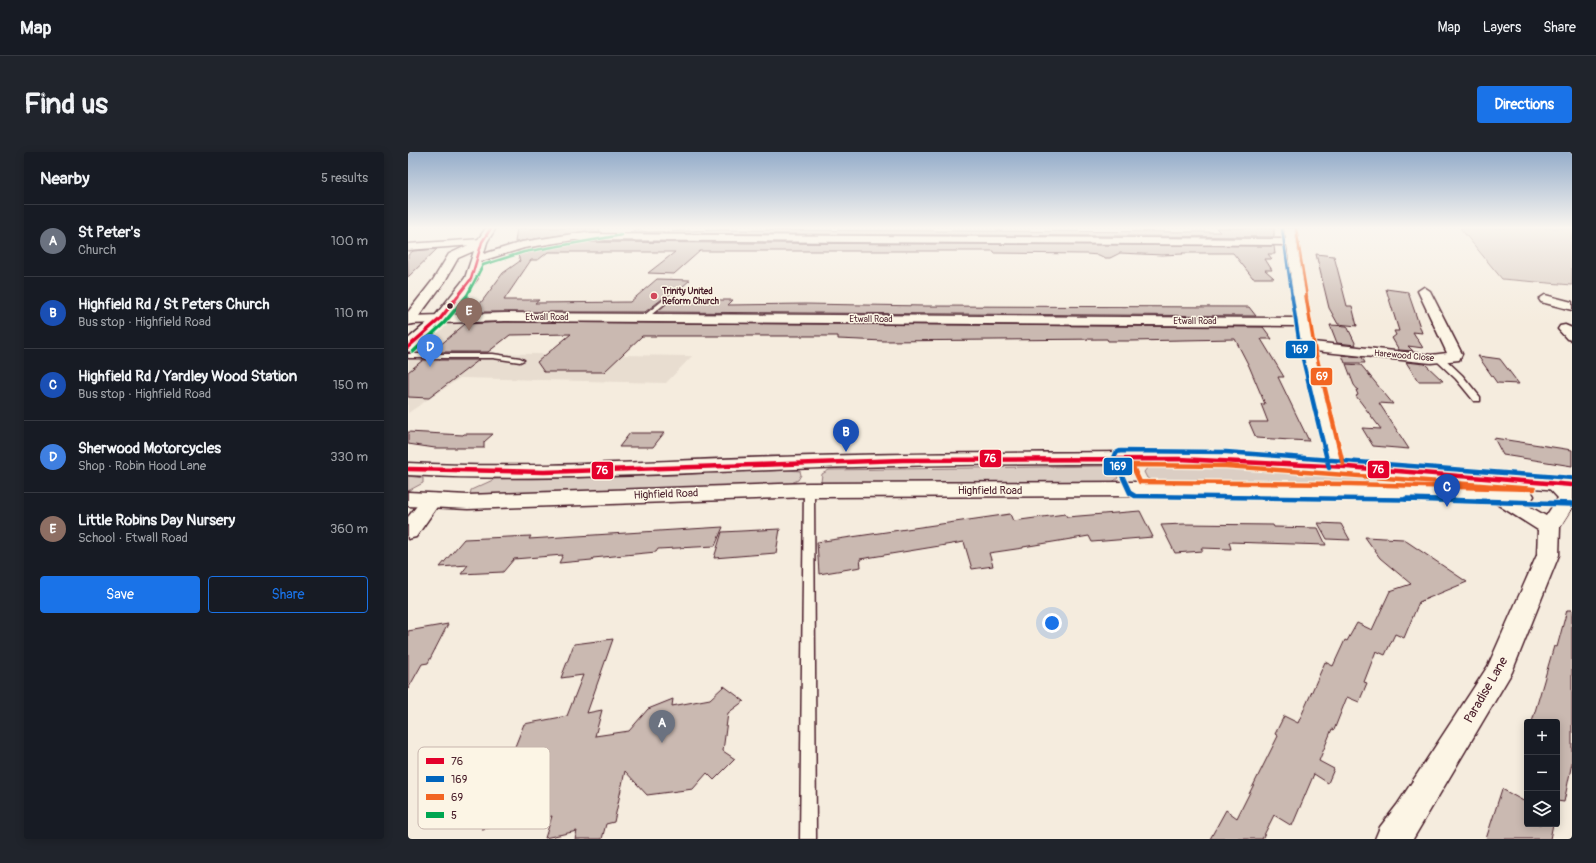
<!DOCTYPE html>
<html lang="en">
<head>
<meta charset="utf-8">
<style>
  body { margin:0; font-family:Pangolin,sans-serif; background:#20242c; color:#f1f3f6 }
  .controls { position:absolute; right:12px; bottom:12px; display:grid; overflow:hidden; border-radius:4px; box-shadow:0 2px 10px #0003 }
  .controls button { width:36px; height:36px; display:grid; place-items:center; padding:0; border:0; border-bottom:1px solid #363941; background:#171b24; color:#f1f3f6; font:20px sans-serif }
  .you { position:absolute; left:644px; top:471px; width:14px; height:14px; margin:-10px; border:3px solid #fff; border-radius:50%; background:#1a73e8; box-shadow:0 0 0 6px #1a73e833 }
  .badge { display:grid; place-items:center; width:26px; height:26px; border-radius:50%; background:#1a73e8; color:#fff; font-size:13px; font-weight:700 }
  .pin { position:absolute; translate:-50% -33px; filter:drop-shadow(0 1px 2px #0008) }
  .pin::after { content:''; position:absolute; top:21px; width:14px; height:12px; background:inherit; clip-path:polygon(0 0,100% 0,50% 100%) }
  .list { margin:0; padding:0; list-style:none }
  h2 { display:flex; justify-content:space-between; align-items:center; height:52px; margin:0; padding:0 16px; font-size:17px }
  h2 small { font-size:13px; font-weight:400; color:#9ea1a6 }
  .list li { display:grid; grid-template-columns:26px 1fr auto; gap:12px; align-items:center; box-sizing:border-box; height:72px; padding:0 16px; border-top:1px solid #363941 }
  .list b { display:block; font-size:15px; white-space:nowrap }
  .list p { margin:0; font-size:13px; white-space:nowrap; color:#9ea1a6 }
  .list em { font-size:13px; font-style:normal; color:#9ea1a6 }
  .actions { display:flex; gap:8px; padding:12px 16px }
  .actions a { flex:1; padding:9px 0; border:1px solid #1a73e8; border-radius:4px; text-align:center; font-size:14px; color:#1a73e8 }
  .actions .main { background:#1a73e8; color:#fff }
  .icon { flex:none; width:22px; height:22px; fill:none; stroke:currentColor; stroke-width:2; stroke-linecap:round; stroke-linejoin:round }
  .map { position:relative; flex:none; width:1164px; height:687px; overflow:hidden; border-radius:4px }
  header { display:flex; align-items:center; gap:24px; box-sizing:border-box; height:56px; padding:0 20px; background:#171b24; border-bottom:1px solid #363941 }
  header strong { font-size:19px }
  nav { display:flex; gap:22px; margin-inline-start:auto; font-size:14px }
  .intro { display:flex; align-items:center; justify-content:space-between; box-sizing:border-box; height:96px; padding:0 24px }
  h1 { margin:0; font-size:28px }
  .button { padding:10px 18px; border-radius:4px; background:#1a73e8; color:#fff; font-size:14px; font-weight:700 }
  main { display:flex; gap:24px; padding:0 24px }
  aside { flex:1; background:#171b24; border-radius:4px; box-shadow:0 2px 10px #0003 }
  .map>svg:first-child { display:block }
  .built { fill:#e8ddd0 }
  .green { fill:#dbcec4; stroke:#927678 }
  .building { fill:#cab9b1; stroke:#4a1f2b }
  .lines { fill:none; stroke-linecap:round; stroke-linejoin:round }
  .service-casing { stroke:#4a1f2b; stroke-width:3 }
  .minor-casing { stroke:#4a1f2b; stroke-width:3 }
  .tertiary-casing { stroke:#4a1f2b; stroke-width:3 }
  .service { fill:#fcf5e5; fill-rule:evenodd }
  .minor { fill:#fcf5e5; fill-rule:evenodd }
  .tertiary { fill:#fcf5e5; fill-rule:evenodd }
  .bus-1-far2-casing { stroke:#fcf5e5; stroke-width:4 }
  .bus-1-far1-casing { stroke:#fcf5e5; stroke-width:5.5 }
  .bus-1-casing { stroke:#fcf5e5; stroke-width:7 }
  .bus-2-far3-casing { stroke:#fcf5e5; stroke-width:4 }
  .bus-2-far2-casing { stroke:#fcf5e5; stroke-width:5.5 }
  .bus-2-far1-casing { stroke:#fcf5e5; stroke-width:7 }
  .bus-2-casing { stroke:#fcf5e5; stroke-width:8 }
  .bus-3-far2-casing { stroke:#fcf5e5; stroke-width:4 }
  .bus-3-far1-casing { stroke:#fcf5e5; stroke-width:5.5 }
  .bus-3-casing { stroke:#fcf5e5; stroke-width:7 }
  .bus-4-far1-casing { stroke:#fcf5e5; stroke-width:4 }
  .bus-4-casing { stroke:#fcf5e5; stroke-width:5.5 }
  .bus-1-far2 { stroke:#e4002b; stroke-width:2.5 }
  .bus-1-far1 { stroke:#e4002b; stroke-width:3.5 }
  .bus-1 { stroke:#e4002b; stroke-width:4.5 }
  .bus-2-far3 { stroke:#0065bd; stroke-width:2.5 }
  .bus-2-far2 { stroke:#0065bd; stroke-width:3.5 }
  .bus-2-far1 { stroke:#0065bd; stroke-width:4.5 }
  .bus-2 { stroke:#0065bd; stroke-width:5.5 }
  .bus-3-far2 { stroke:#f26522; stroke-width:2.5 }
  .bus-3-far1 { stroke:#f26522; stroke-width:3.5 }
  .bus-3 { stroke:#f26522; stroke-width:4.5 }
  .bus-4-far1 { stroke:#00a651; stroke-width:2.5 }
  .bus-4 { stroke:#00a651; stroke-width:3.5 }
  .poi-dot { fill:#d1495b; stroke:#fcf5e5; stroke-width:1.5 }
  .bus-dot { fill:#4a1f2b; stroke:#fcf5e5; stroke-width:1.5 }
  .labels { text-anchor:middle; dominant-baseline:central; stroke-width:3; stroke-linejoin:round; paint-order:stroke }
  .far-poi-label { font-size:9px; font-weight:bold; fill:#4a1f2b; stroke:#fcf5e5; text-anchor:start }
  .far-street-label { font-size:9px; fill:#4a1f2b; stroke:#fcf5e5 }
  .street-label { font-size:11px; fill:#4a1f2b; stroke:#fcf5e5 }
  .near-street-label { font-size:13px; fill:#4a1f2b; stroke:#fcf5e5 }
  .key { fill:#fcf5e5; stroke:#c7b5ad; stroke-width:1 }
  .key-label { font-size:11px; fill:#4a1f2b }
  .line-badge { stroke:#fcf5e5; stroke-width:1.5 }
  .badge-label { font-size:11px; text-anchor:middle; font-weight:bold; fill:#fff }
</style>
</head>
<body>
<header>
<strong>Map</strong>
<nav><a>Map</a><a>Layers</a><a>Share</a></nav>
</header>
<div class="intro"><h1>Find us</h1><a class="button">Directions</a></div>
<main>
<aside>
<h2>Nearby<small>5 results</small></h2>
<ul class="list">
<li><span class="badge" style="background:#6b7280">A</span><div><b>St Peter's</b><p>Church</p></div><em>100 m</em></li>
<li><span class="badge" style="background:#1a4fb4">B</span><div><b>Highfield Rd / St Peters Church</b><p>Bus stop · Highfield Road</p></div><em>110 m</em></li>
<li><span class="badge" style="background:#1a4fb4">C</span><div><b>Highfield Rd / Yardley Wood Station</b><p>Bus stop · Highfield Road</p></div><em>150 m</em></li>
<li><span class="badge" style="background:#3f7fe0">D</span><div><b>Sherwood Motorcycles</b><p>Shop · Robin Hood Lane</p></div><em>330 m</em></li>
<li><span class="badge" style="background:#8d6e63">E</span><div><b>Little Robins Day Nursery</b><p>School · Etwall Road</p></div><em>360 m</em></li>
</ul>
<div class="actions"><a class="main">Save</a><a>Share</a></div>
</aside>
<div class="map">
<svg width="1164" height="687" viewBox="0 0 1164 687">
  <rect width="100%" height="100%" fill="#f5ecde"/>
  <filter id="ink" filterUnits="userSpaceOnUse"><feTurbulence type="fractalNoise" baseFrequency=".025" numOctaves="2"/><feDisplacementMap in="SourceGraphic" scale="8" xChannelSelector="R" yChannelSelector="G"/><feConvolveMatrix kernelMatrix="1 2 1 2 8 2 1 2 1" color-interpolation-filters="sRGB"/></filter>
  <g filter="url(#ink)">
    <!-- built -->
    <path class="built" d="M 96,170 L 58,201 L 284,204 L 258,231 L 52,226 L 0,261 L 0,203 L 41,172 Z"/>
    <!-- green -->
    <path class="green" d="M 1052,76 L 1164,76 L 1164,133 L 1094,127 Z
      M 815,313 L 919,319 L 1043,331 L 1051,336 L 745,329 L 739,326 L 736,320 L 740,315 L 743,314 Z
      M 697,314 L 706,316 L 710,326 L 703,331 L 419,333 L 413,330 L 414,322 L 421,318 Z
      M 365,317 L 392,319 L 393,323 L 390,328 L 379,333 L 74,345 L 62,343 L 63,338 L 87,327 Z
      M 0,324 L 15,326 L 15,331 L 0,339 Z"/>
    <!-- building -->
    <path class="building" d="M 109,76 L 188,76 L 195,81 L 182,80 L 178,79 L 107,90 Z
      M 808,76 L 866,76 L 866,85 L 220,81 L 228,78 L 240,80 L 317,78 L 812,80 Z
      M 166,90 L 866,94 L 867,102 L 860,102 L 864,107 L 857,107 L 864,118 L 857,118 L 866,126 L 845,126 L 825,101 L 774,101 L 775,102 L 754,103 L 712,101 L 702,106 L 697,106 L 691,103 L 678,102 L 586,101 L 586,99 L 292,99 L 266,122 L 240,121 L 267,100 L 140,100 L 130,108 L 123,108 L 96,148 L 131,148 L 127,151 L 222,150 L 249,127 L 282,128 L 266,142 L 262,141 L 237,160 L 66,160 L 95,121 L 112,109 L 109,100 Z
      M 29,97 L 0,125 L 0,103 L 5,99 Z
      M 908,102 L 926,104 L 939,154 L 944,154 L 949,174 L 930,172 L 921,156 Z
      M 978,137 L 1000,140 L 1014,181 L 1005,180 L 1015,196 L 1000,194 L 1005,199 L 991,198 L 984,186 L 988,183 L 986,179 L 991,179 Z
      M 305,148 L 325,148 L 320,153 L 397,152 L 517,154 L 841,155 L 848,164 L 248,160 L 262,149 L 303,150 Z
      M 97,170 L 855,175 L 864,187 L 853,187 L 876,225 L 870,225 L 901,289 L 848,286 L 841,270 L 860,270 L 853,252 L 857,252 L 841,214 L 827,187 L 723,189 L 700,189 L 699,187 L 476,189 L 430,187 L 430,184 L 234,184 L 196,220 L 136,220 L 129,210 L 163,182 L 102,183 L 80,200 L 24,200 L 57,172 Z
      M 922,173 L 939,174 L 948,193 L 929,191 Z
      M 934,203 L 954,205 L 957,211 L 937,211 Z
      M 1070,204 L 1092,207 L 1111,232 L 1089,231 Z
      M 15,208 L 71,208 L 21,246 L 0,245 L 0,220 Z
      M 998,210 L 1017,212 L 1035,229 L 1010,229 Z
      M 938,212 L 953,213 L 985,252 L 971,251 L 1001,297 L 965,294 L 954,276 L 973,277 L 948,244 L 950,243 L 948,238 L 950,238 L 946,233 Z
      M 0,280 L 55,283 L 56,282 L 85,282 L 76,290 L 76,296 L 27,296 L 0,292 Z
      M 222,281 L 256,281 L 245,295 L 211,295 Z
      M 1086,286 L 1164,298 L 1164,314 L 1095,303 Z
      M 732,359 L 745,385 L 684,390 L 681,384 L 615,395 L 615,396 L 581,401 L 585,414 L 564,417 L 556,390 L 452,407 L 453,415 L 411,422 L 409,390 L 602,362 L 605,369 L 657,362 L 659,365 Z
      M 910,371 L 933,372 L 942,388 L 919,387 Z
      M 776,372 L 865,373 L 866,375 L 910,376 L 918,393 L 821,390 L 823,397 L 793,396 L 795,399 L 767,401 L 753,373 Z
      M 315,375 L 307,394 L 250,397 L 248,400 L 185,406 L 184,408 L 151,411 L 155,403 L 106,407 L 95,420 L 53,422 L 60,413 L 32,415 L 56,387 L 123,384 L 121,387 Z
      M 372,377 L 368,401 L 306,406 L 314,380 Z
      M 957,385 L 995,387 L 1059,430 L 1011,450 L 996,486 L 987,482 L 977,503 L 968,499 L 956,530 L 959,531 L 951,550 L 939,545 L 926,578 L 924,577 L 911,609 L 926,617 L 920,631 L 906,622 L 884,674 L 866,663 L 854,687 L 802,687 L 818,658 L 829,666 L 870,584 L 867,582 L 876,564 L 890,571 L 917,510 L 925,514 L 937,488 L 939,489 L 949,471 L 964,478 L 982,439 L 1003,432 L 972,406 Z
      M 1159,458 L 1164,458 L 1164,611 L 1156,650 L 1149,649 L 1149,570 L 1124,570 L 1146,494 L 1149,495 Z
      M 40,472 L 20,511 L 14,512 L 0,537 L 0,479 Z
      M 205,487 L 179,561 L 194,558 L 187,584 L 221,579 L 240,557 L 265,547 L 264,554 L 302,547 L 316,534 L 336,549 L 320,561 L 315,599 L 327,607 L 306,628 L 299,621 L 285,637 L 239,643 L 217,619 L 206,670 L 198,672 L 194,687 L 167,687 L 169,679 L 137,686 L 144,664 L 74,677 L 116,572 L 159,564 L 175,523 L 153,526 L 166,492 Z
      M 1094,637 L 1119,651 L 1119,672 L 1145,672 L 1142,687 L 1078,687 Z"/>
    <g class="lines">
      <!-- service casing -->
      <g class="service-casing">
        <path id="service" d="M 263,142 L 265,143 L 265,145 L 238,167 L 234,167 L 234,165 Z
          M 0,202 L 85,202 L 112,206 L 116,208 L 112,210 L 85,206 L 0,206 Z
          M 1029,205 L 1035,205 L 1054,223 L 1072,245 L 1072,249 L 1066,249 L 1048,227 L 1029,209 Z
          M 401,335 L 406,338 L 408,687 L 392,687 L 396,338 Z"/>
      </g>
      <!-- minor casing -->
      <g class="minor-casing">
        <path id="minor" d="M 876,76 L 886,76 L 905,190 L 1023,203 L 1039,201 L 1010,139 L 1016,135 L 1022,139 L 1054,202 L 1051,208 L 1023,211 L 907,199 L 937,314 L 935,318 L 928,320 L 921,318 L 919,314 L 892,194 L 889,174 L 97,169 L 0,172 L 1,164 L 97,161 L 888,166 L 879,93 L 166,88 L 116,96 L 70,110 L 65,107 L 66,105 L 114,90 L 178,80 L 182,82 L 878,87 Z
          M 74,87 L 78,88 L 79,90 L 78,92 L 0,98 L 0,92 Z
          M 1137,143 L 1164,150 L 1164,158 L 1133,150 L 1131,147 Z
          M 1157,173 L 1164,176 L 1164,188 L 1159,187 L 1150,177 L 1152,174 Z
          M 1147,326 L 1154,328 L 1164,337 L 1164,356 L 1152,375 L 1151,403 L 1104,520 L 1005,687 L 967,687 L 972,675 L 989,653 L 1080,514 L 1129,403 L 1130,378 L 1079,346 L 1076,342 L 1079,338 L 1086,336 L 1093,338 L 1138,364 L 1150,346 L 1137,332 L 1140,328 Z
          M 23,343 L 30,345 L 33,349 L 8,385 L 0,387 L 0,365 L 16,345 Z"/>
      </g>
      <!-- tertiary casing -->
      <g class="tertiary-casing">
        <path id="tertiary" d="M 78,76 L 88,76 L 79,90 L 69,127 L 37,170 L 5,198 L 0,200 L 0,187 L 27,164 L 57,126 L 66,99 L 50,106 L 37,129 L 5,172 L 0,173 L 0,160 L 25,128 L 41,102 L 69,89 Z
          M 713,300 L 818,301 L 1164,327 L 1164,339 C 1014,327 865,312 714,312 C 597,312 480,313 363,318 C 242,322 121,330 0,323 L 0,311 C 135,318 270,307 405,304 C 507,301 610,301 713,300 Z
          M 728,330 L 943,332 L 1115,337 L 1123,339 L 1126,344 L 1123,349 L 1115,351 L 943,346 L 728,344 L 401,345 L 60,357 L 0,354 L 0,340 L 60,343 L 401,331 Z"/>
      </g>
      <!-- service -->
      <use href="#service" class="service"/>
      <!-- minor -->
      <use href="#minor" class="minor"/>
      <!-- tertiary -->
      <use href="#tertiary" class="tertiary"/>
      <!-- bus-1-far2 casing -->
      <g class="bus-1-far2-casing">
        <path id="bus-1-far2" d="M 49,145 L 63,127 L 74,90 L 83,76"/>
      </g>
      <!-- bus-1-far1 casing -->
      <g class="bus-1-far1-casing">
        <path id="bus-1-far1" d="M 0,195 L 32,167 L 50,144"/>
      </g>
      <!-- bus-1 casing -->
      <g class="bus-1-casing">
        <path id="bus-1" d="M 0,317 L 136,320 L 495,308 L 771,307 L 939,315 L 1164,333"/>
      </g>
      <!-- bus-2-far3 casing -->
      <g class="bus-2-far3-casing">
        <path id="bus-2-far3" d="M 874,77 L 884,145"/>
      </g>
      <!-- bus-2-far2 casing -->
      <g class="bus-2-far2-casing">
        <path id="bus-2-far2" d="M 884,144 L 892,196 L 901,234"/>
      </g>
      <!-- bus-2-far1 casing -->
      <g class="bus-2-far1-casing">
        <path id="bus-2-far1" d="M 901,233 L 921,316
          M 1035,348 L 727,344 L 722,341 L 706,306 L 708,301 L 712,299 L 818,300 L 1164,326"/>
      </g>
      <!-- bus-2 casing -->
      <g class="bus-2-casing">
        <path id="bus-2" d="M 998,347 L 1164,352"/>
      </g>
      <!-- bus-3-far2 casing -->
      <g class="bus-3-far2-casing">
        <path id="bus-3-far2" d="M 888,76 L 899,145"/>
      </g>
      <!-- bus-3-far1 casing -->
      <g class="bus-3-far1-casing">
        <path id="bus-3-far1" d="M 898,144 L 906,193 L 916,234"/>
      </g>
      <!-- bus-3 casing -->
      <g class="bus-3-casing">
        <path id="bus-3" d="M 916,233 L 935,312
          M 724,313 L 818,314 L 1126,337 L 943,332 L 732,330 Z"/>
      </g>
      <!-- bus-4-far1 casing -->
      <g class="bus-4-far1-casing">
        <path id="bus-4-far1" d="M 58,145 L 75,113 L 116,100 L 214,83"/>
      </g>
      <!-- bus-4 casing -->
      <g class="bus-4-casing">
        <path id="bus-4" d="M 5,200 L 36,171 L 59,144"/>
      </g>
      <!-- bus-1-far2 -->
      <use href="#bus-1-far2" class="bus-1-far2"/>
      <!-- bus-1-far1 -->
      <use href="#bus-1-far1" class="bus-1-far1"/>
      <!-- bus-1 -->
      <use href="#bus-1" class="bus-1"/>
      <!-- bus-2-far3 -->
      <use href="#bus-2-far3" class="bus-2-far3"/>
      <!-- bus-2-far2 -->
      <use href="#bus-2-far2" class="bus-2-far2"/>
      <!-- bus-2-far1 -->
      <use href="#bus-2-far1" class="bus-2-far1"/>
      <!-- bus-2 -->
      <use href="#bus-2" class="bus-2"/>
      <!-- bus-3-far2 -->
      <use href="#bus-3-far2" class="bus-3-far2"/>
      <!-- bus-3-far1 -->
      <use href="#bus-3-far1" class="bus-3-far1"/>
      <!-- bus-3 -->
      <use href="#bus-3" class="bus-3"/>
      <!-- bus-4-far1 -->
      <use href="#bus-4-far1" class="bus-4-far1"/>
      <!-- bus-4 -->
      <use href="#bus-4" class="bus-4"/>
    </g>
  </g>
  <!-- sky -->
  <linearGradient id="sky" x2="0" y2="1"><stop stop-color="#95adca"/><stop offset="0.44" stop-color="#faf6f0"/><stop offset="1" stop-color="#faf6f0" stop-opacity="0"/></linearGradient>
  <rect width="1164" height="172" fill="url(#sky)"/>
  <!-- markers -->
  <circle class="poi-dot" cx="246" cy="144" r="4"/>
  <circle class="bus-dot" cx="42" cy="154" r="3.5"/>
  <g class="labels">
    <!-- far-poi labels -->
    <g class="far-poi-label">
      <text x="254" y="139">Trinity United<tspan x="254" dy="10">Reform Church</tspan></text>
    </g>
    <!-- far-street labels -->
    <g class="far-street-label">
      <text x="139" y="165">Etwall Road</text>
      <text x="463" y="167">Etwall Road</text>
      <text x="787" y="169">Etwall Road</text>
      <text transform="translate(996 204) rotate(5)">Harewood Close</text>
    </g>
    <!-- street labels -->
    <g class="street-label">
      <text x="582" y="338">Highfield Road</text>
      <text transform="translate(258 342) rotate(-2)">Highfield Road</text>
    </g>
    <!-- near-street labels -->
    <g class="near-street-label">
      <text transform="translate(1078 538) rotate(-60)">Paradise Lane</text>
    </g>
  </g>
  <!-- legend -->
  <rect x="10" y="595" width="132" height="82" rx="6" class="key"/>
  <rect x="18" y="606" width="18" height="6" fill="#e4002b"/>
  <rect x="18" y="624" width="18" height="6" fill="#0065bd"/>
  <rect x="18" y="642" width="18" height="6" fill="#f26522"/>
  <rect x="18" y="660" width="18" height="6" fill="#00a651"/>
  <g class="key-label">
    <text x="43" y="613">76</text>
    <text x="43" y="631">169</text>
    <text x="43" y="649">69</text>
    <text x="43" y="667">5</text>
  </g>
  <g class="line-badge">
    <rect x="877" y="188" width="31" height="19" rx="4" fill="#0065bd"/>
    <rect x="902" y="215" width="23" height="19" rx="4" fill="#f26522"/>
    <rect x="571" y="297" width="23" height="19" rx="4" fill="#e4002b"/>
    <rect x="695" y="305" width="30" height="19" rx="4" fill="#0065bd"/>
    <rect x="959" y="308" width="23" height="19" rx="4" fill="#e4002b"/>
    <rect x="183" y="309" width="23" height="19" rx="4" fill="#e4002b"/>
  </g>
  <g class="badge-label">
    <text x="892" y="201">169</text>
    <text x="914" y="228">69</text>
    <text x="582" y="310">76</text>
    <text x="710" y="318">169</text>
    <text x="970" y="321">76</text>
    <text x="194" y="322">76</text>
  </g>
</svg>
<div class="controls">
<button>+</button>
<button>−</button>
<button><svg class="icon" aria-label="layers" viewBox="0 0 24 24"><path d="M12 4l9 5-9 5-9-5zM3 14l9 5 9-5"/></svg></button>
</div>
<div class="you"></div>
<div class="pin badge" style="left:254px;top:591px;background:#6b7280">A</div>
<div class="pin badge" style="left:438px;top:300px;background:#1a4fb4">B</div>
<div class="pin badge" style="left:1039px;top:355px;background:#1a4fb4">C</div>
<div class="pin badge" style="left:22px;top:215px;background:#3f7fe0">D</div>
<div class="pin badge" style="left:61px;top:179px;background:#8d6e63">E</div>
</div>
</main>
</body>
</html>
